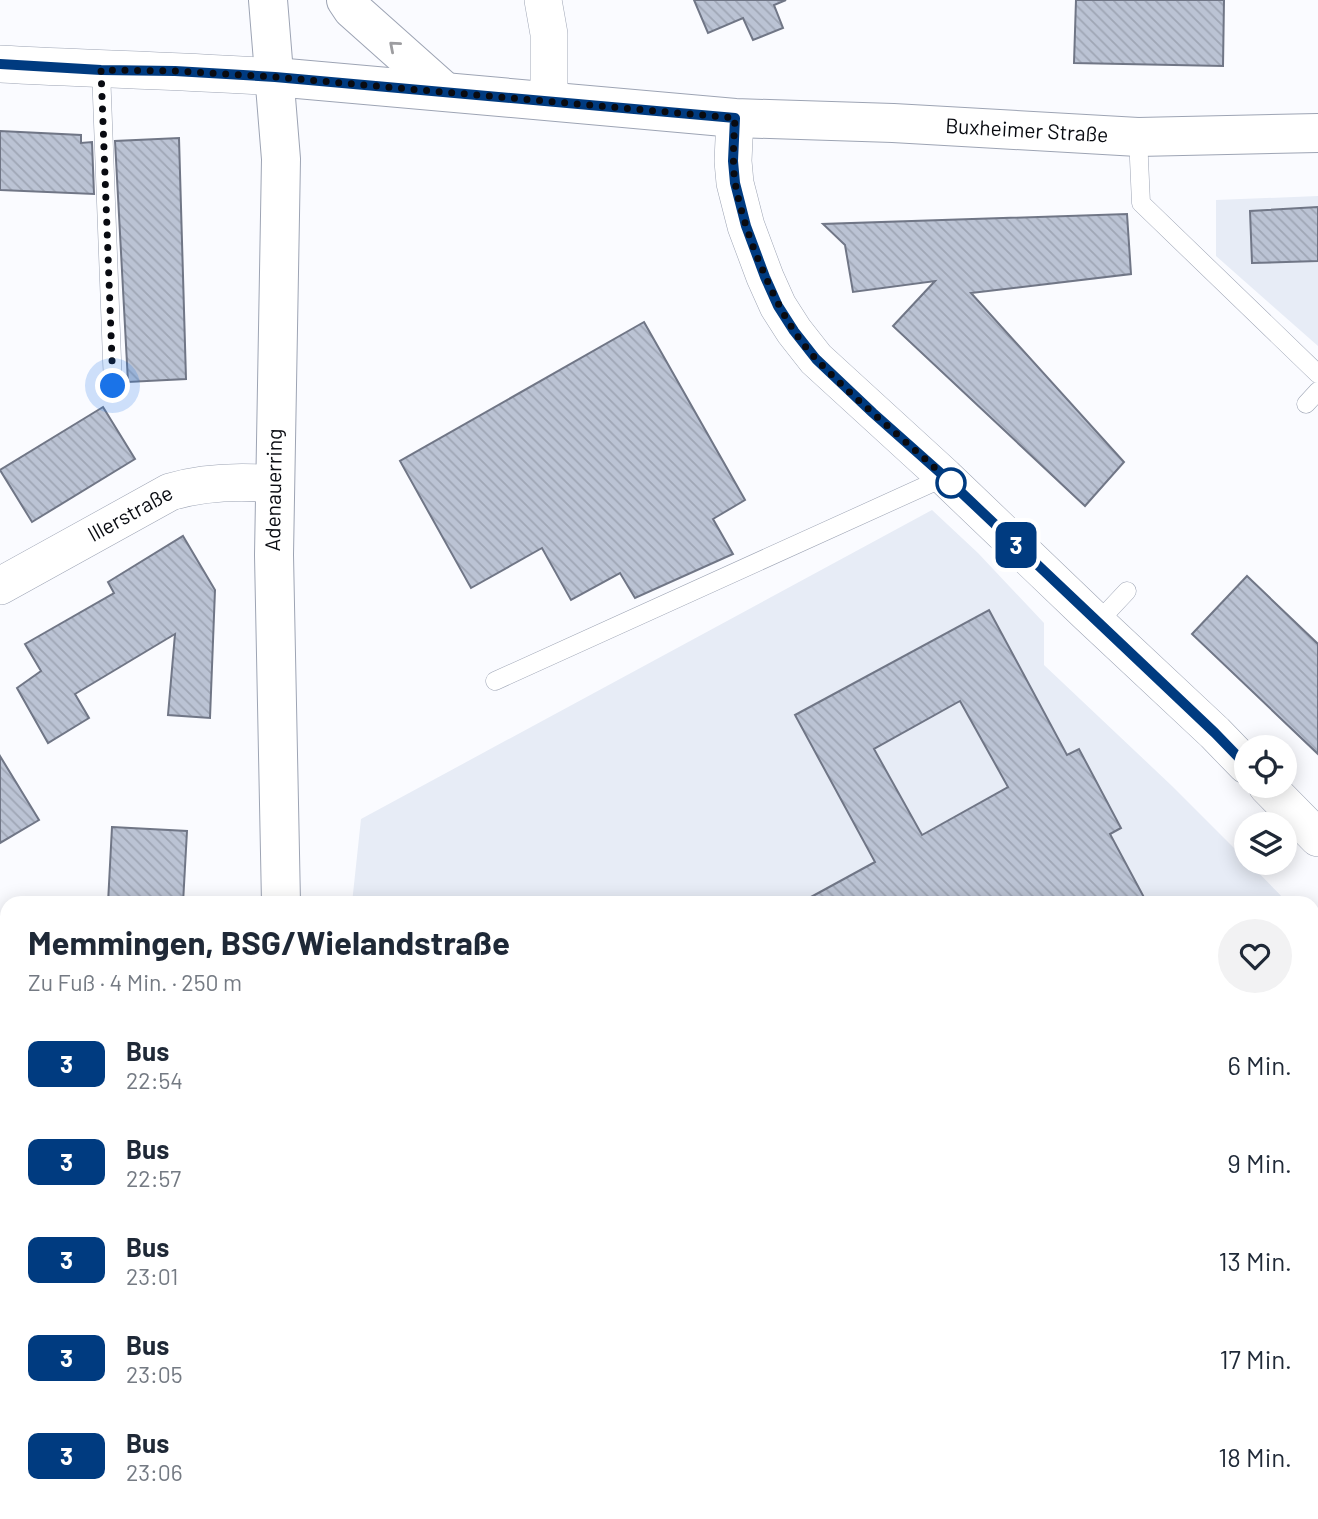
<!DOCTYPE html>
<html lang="de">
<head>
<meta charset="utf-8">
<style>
  body { margin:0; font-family:Barlow,sans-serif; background:#f2f2f3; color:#1f2937; height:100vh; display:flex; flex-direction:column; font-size:26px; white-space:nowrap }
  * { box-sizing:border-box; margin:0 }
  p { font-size:23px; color:#747a83 }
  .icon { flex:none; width:38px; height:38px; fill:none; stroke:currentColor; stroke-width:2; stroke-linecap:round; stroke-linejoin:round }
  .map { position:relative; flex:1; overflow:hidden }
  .side { position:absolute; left:0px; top:896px; width:1320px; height:623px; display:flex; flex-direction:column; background:#fff; border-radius:21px 21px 0 0; box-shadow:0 4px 18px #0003 }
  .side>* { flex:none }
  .badge { padding:0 14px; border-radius:10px; font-size:24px; line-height:46px }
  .controls { position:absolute; left:1234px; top:735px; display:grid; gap:14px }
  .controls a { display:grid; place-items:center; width:63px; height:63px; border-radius:50%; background:#fff; box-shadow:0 4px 18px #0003; font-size:35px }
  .you { position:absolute; width:35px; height:35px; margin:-18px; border:5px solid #fff; border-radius:50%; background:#1a73e8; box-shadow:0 0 0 10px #1a73e833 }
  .map>.badge { position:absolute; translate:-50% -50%; box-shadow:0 0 0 4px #fff }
  .round { display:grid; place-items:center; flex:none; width:74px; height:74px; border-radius:37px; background:#f2f2f3 }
  .overview { display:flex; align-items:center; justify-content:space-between; height:119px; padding:0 28px }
  h1 { font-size:33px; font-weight:700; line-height:52px }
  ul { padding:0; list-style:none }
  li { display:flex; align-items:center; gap:21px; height:98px; padding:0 28px }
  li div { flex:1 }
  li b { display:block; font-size:26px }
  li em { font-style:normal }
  li .badge { min-width:77px; font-weight:700; text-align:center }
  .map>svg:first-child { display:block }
  .built { fill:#e7ecf6 }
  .green { fill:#edeabc }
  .building { fill:url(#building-back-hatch); stroke:#707686; stroke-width:2; fill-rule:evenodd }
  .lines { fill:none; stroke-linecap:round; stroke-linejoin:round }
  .service-casing { stroke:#9da4b4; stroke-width:19 }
  .minor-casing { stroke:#9da4b4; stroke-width:38 }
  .secondary-casing { stroke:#9da4b4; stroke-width:40 }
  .service { stroke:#fff; stroke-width:18 }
  .minor { stroke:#fff; stroke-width:37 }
  .secondary { stroke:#fff; stroke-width:38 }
  .oneway { stroke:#9d9da0 }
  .line-casing { stroke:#fff; stroke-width:16 }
  .line { stroke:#003b80; stroke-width:10 }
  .walk { stroke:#090b11; stroke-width:7; stroke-dasharray:0 12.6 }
  .stop-dot { fill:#fff; stroke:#003b80; stroke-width:3.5 }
  .labels { text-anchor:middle; stroke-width:5; stroke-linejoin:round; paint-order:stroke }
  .street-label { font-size:21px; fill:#090b11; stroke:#fff }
</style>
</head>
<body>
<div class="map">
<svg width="1318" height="1519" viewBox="0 0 1318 1519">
  <defs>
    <pattern id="building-back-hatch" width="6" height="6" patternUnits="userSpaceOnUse" patternTransform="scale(1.75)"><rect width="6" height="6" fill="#bbc3d4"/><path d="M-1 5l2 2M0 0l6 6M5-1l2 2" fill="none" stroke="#9fa6b5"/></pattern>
  </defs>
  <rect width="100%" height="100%" fill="#fafbff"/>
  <!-- built -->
  <g class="built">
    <path d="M 1318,196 L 1318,346 L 1216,256 L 1216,200 Z"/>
    <path d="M 932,510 L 978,553 L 1044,623 L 1044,665 L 1172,786 L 1246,860 L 1246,863 L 1249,863 L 1288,903 L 352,903 L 361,819 Z"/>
    <path d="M 1312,931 L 1318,937 L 1318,1093 L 1313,1097 Z"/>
    <path d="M 298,1512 L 899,1512 L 886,1519 L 298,1519 Z"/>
  </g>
  <!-- green -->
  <g class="green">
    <path d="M 376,1512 L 439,1512 L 443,1519 L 380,1519 Z"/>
    <path d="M 456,1512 L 661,1512 L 648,1519 L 460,1519 Z"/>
    <path d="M 670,1512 L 747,1512 L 734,1519 L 657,1519 Z"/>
  </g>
  <!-- building -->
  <g class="building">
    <path d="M 694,0 L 786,0 L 774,5 L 783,28 L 753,40 L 743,18 L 708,33 Z"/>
    <path d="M 1076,0 L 1224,0 L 1223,66 L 1074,63 Z"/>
    <path d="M 0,131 L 81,135 L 81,143 L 92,142 L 94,194 L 0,190 Z"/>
    <path d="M 179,138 L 186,379 L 128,382 L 115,141 Z"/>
    <path d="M 1318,207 L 1318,261 L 1252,263 L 1250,211 Z"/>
    <path d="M 1127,214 L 1131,274 L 971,293 L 1124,462 L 1085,506 L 893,326 L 935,281 L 853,292 L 845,245 L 823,224 Z"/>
    <path d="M 644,322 L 745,500 L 713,519 L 733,554 L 635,598 L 620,573 L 571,600 L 542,548 L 471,588 L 400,461 Z"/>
    <path d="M 103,407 L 135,459 L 32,522 L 0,470 Z"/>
    <path d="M 183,536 L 215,590 L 210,718 L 168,715 L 175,634 L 75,694 L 89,718 L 48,743 L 17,688 L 41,671 L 25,644 L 114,593 L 108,582 Z"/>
    <path d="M 1247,576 L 1318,644 L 1318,754 L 1192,634 Z"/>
    <path d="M 989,610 L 1067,755 L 1079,749 L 1121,828 L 1110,834 L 1147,903 L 800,903 L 875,862 L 795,715 ZM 960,701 L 1008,787 L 922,835 L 874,749 Z"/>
    <path d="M 0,756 L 39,820 L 0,843 Z"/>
    <path d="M 112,827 L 187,831 L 183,903 L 108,903 Z"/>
  </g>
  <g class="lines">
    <!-- service casing -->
    <g class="service-casing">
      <g id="service">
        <path d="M 101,70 L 113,386"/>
        <path d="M 1138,137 L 1141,203 L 1318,374"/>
        <path d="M 1306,404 L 1318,391"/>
        <path d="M 1097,623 L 1127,591"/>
        <path d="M 495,681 L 945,477"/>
      </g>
    </g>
    <!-- minor casing -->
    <g class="minor-casing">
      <g id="minor">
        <path d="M 543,0 L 549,34 L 549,101"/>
        <path d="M 0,64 C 92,69 183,71 275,77"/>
        <path d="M 735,118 L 733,161 L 735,183 L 746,226 L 765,277 L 778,306 L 794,331 L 816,359 L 945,477 L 1089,615 L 1215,733 L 1246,765"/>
        <path id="s1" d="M 0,586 L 170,492 C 204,482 239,481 274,484"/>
        <path d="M 1267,786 L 1318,838"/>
        <path d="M 0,1083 L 7,1094"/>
        <path d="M 1312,1171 L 1318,1166"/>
        <path d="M 1104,1512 L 1108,1519"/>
      </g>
    </g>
    <!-- secondary casing -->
    <g class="secondary-casing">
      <g id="secondary">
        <path d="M 268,0 L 281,159 L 274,555 L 281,903"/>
        <path d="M 346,0 L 352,9 L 444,91"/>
        <path id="s2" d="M 275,77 L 735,118 L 893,123 L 1138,137 L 1318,133"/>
        <path d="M 240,1519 L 240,1512"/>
      </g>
    </g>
    <!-- service -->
    <use href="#service" class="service"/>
    <!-- minor -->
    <use href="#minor" class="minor"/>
    <!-- secondary -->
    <use href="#secondary" class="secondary"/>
  </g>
  <!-- one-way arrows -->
  <defs><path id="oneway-chevron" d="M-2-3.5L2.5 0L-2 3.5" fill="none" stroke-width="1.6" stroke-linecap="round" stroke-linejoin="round" transform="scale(1.75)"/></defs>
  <use class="oneway" href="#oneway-chevron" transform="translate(394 46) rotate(-139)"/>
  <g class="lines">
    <!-- line casing -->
    <g class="line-casing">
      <path id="line" d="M 0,64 L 101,70 L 175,71 L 275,77 L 735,118 L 733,161 L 735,183 L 746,226 L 765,277 L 778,306 L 794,331 L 816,359 L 873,413 L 945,477 L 1215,733 L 1246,765"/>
    </g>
    <!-- line -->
    <use href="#line" class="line"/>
    <!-- walk -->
    <path class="walk" d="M 113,386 L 101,70 L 175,71 L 275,77 L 735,118 C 734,139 732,161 735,182 C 739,205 746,227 754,249 C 770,289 787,328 817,360 C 859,404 907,441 951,483"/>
  </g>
  <!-- markers -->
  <circle class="stop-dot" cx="951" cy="483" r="14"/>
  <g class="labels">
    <!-- street labels -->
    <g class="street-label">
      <text dy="7" stroke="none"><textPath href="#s2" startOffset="754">Buxheimer Straße</textPath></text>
      <text transform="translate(274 490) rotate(-89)" y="7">Adenauerring</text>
      <text dy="7" stroke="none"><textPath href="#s1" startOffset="149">Illerstraße</textPath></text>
    </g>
  </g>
</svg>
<div class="controls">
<a><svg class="icon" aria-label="locate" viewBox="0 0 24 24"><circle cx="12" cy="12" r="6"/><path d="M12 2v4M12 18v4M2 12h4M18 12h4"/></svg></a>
<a><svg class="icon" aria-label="layers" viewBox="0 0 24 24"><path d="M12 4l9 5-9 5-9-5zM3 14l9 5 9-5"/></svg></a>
</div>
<div class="you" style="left:113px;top:386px"></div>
<b class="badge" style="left:1016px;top:545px;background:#003b80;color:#fff">3</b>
<section class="side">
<div class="overview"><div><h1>Memmingen, BSG/Wielandstraße</h1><p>Zu Fuß · 4 Min. · 250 m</p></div><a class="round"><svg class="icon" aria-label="heart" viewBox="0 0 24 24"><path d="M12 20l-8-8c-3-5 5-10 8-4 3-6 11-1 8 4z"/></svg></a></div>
<ul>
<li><span class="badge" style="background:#003b80;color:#fff">3</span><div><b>Bus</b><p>22:54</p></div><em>6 Min.</em></li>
<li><span class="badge" style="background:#003b80;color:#fff">3</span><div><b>Bus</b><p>22:57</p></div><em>9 Min.</em></li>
<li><span class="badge" style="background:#003b80;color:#fff">3</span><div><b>Bus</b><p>23:01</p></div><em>13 Min.</em></li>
<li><span class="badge" style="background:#003b80;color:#fff">3</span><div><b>Bus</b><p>23:05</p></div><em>17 Min.</em></li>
<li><span class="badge" style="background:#003b80;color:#fff">3</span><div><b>Bus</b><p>23:06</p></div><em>18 Min.</em></li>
</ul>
</section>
</div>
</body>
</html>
